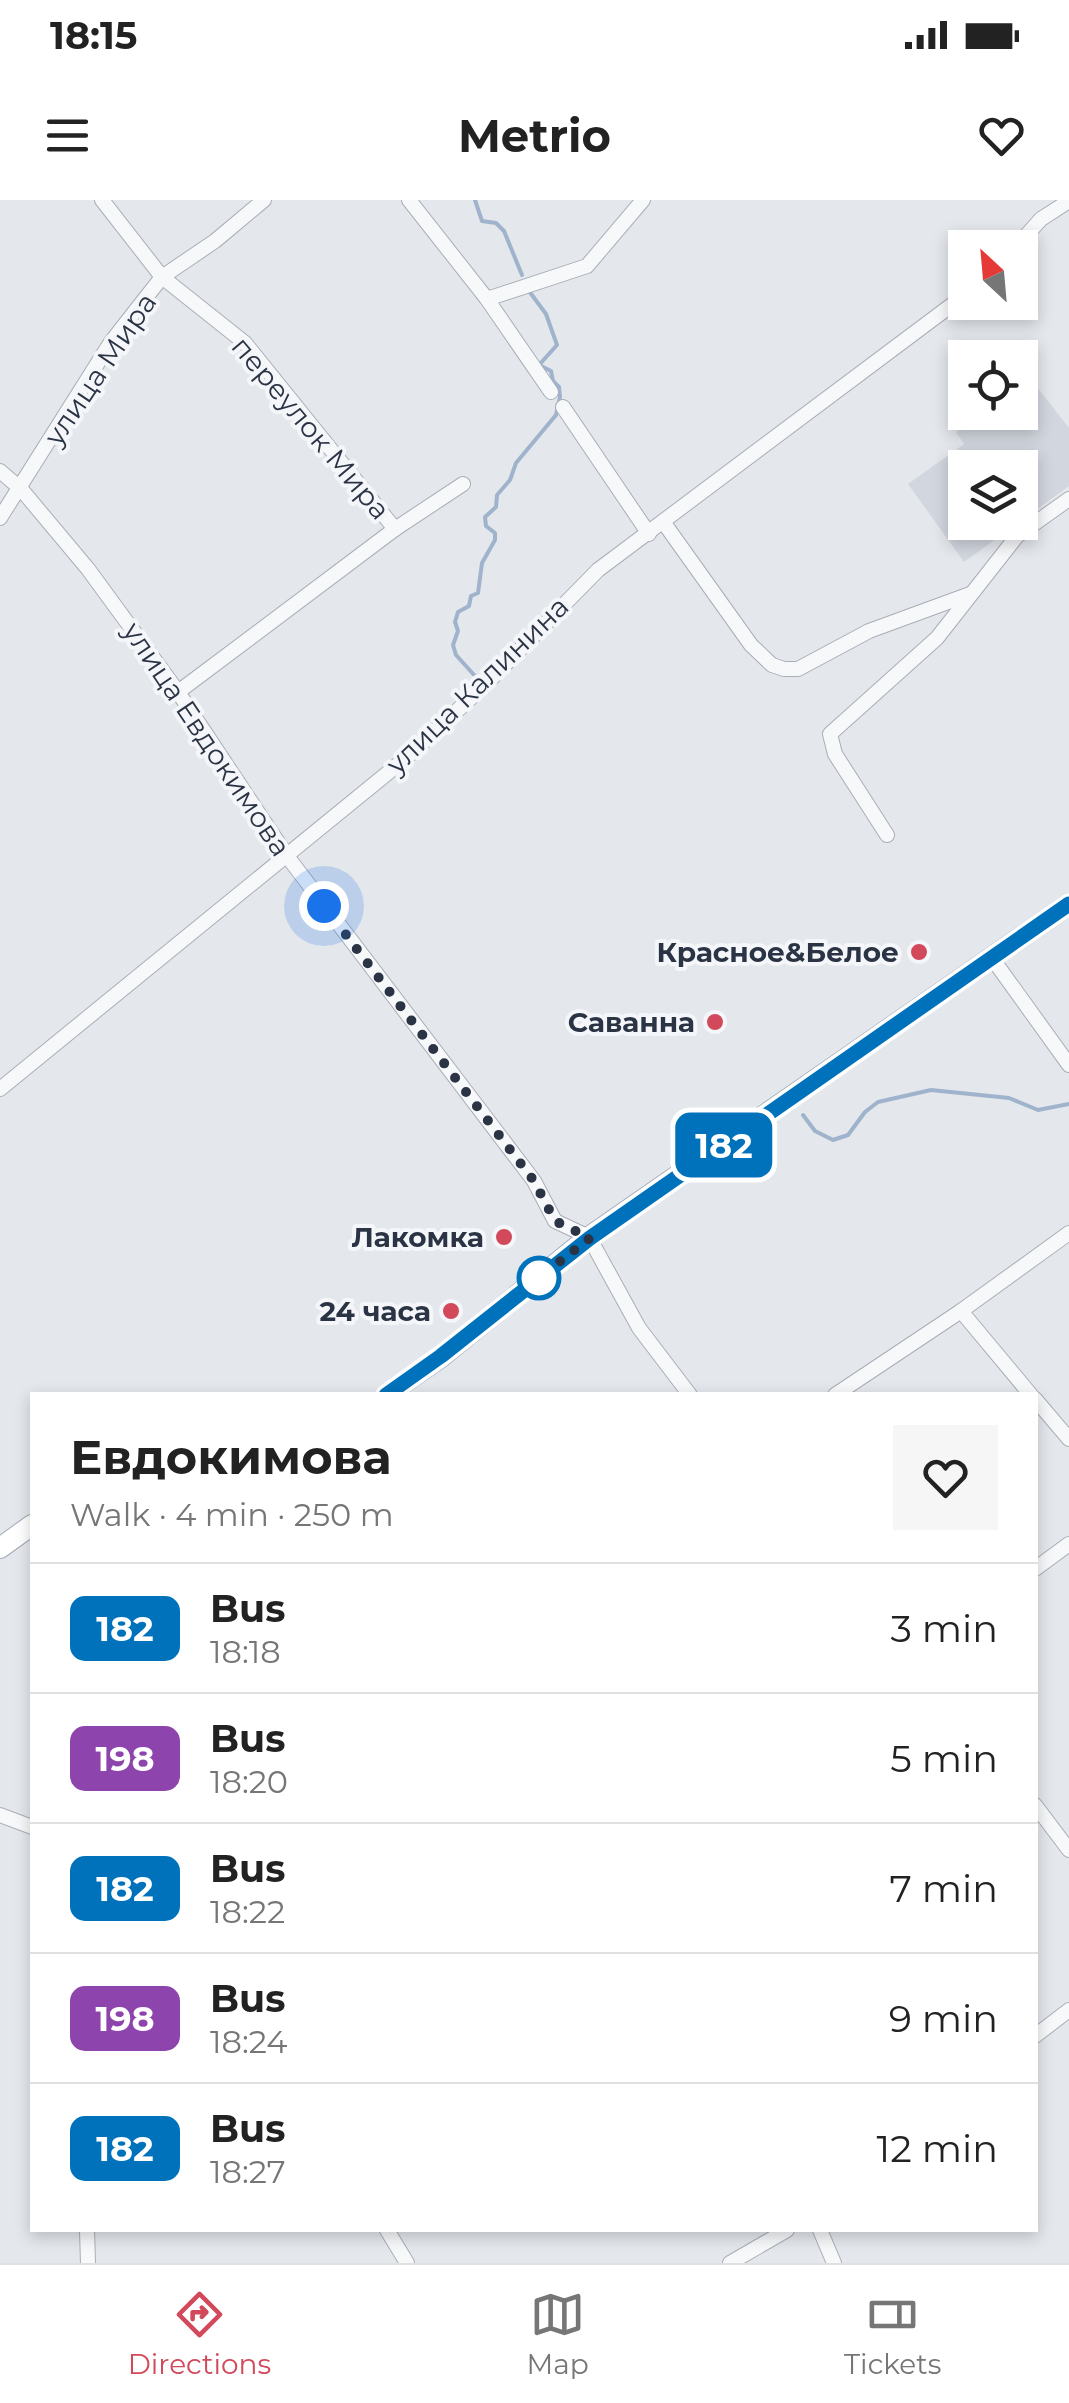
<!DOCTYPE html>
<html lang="en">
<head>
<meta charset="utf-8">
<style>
  body { margin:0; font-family:Montserrat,sans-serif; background:#f6f6f6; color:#222; height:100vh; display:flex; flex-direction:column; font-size:38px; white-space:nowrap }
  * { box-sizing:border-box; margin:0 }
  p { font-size:32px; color:#767676 }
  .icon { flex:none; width:55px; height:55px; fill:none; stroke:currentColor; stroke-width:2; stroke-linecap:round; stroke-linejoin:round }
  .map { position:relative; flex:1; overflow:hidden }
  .details { position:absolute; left:30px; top:1192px; width:1008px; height:840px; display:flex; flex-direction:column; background:#fff; border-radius:0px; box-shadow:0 5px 15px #0003 }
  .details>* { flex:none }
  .badge { padding:0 20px; border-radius:15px; font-size:35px; line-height:65px }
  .needle { width:65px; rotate:334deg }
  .fabs { position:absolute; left:948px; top:30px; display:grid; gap:20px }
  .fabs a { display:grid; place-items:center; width:90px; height:90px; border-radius:0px; background:#fff; box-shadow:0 5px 15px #0003; font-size:50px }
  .you { position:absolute; width:50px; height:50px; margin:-25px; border:8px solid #fff; border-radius:50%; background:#1a73e8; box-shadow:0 0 0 15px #1a73e833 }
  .map>.badge { position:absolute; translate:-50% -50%; box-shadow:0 0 0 5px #fff }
  .round { display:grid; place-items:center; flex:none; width:105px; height:105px; border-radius:0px; background:#f6f6f6 }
  .head { display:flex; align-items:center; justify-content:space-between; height:170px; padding:0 40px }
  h1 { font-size:48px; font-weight:700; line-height:75px }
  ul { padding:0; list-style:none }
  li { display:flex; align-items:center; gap:30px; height:130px; padding:0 40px; border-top:2px solid #e0e0e0 }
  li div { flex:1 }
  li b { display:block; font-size:38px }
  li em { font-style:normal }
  li .badge { min-width:110px; font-weight:700; text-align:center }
  .status { display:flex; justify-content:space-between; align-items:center; height:70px; padding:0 50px; background:#fff; direction:ltr }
  .status svg { height:28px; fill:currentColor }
  header { display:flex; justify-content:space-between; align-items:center; height:130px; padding:0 40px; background:#fff; font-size:45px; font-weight:700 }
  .tabs { display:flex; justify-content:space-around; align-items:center; height:140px; border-top:2px solid #e0e0e0; background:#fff; font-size:28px; color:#767676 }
  .tabs a { display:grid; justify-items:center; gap:5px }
  .tabs .active { color:#d1495b }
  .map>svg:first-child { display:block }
  .built { fill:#d2d6de; fill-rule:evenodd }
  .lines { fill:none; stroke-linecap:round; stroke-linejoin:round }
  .stream { stroke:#9fb4cc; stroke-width:4 }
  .minor-casing { stroke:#a9aeb7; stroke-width:16 }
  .primary-casing { stroke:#a3abb8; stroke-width:22 }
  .minor { stroke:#f7f8fa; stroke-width:14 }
  .primary { stroke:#fff; stroke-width:20 }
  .line-casing { stroke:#fff; stroke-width:22 }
  .line { stroke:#0072bc; stroke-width:15 }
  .walk { stroke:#2b3445; stroke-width:10; stroke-dasharray:0 18 }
  .poi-dot { fill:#d1495b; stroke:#f4f6f9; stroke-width:4 }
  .stop-dot { fill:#fff; stroke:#0072bc; stroke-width:5 }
  .labels { text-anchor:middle; stroke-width:8; stroke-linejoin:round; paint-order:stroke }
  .street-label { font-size:28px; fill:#2b3445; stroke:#f4f6f9 }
  .poi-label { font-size:28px; font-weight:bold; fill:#2b3445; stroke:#f4f6f9; text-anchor:end }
</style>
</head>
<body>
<div class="status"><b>18:15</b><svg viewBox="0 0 49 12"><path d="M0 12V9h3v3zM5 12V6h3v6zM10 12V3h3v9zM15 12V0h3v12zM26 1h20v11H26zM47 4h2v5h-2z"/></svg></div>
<header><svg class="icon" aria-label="menu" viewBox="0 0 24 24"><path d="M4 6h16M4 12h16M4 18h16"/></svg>Metrio<svg class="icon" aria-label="heart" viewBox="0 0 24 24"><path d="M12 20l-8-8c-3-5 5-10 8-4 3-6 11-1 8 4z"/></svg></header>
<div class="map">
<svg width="1069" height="2063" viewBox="0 0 1069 2063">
  <rect width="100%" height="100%" fill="#e4e7ec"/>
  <!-- built -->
  <path class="built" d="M 1034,183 L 1069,228 L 1069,286 L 964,362 L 908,284 L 964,244 L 956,232 L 982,213 L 987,219 L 996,213 L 1020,212 L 1020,194 ZM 965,268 L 1020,268 L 1020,322 L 965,322 Z"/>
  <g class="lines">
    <!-- stream -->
    <g class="stream">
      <path d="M 475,0 L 482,21 L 496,23 L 504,31 L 522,75"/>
      <path d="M 475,476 L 456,455 L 453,445 L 458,431 L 455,422 L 458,412 L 469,406 L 471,396 L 478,393 L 482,363 L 495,340 L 495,333 L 486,326 L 485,317 L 496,307 L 497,295 L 510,280 L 516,263 L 556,215 L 560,197 L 559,187 L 553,181 L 551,171 L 539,165 L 557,145 L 546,114 L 529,91"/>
      <path d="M 803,915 L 815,931 L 833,940 L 848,935 L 865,912 L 878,902 L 931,890 L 1009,898 L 1038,910 L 1069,904"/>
    </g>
    <!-- minor casing -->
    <g class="minor-casing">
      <g id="minor">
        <path d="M 102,0 L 162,77 L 245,143 L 395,329"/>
        <path d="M 409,0 L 487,99 L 551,192"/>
        <path d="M 1015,48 L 1041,19 L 1069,1"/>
        <path d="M 487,99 L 587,66 L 643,0"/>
        <path d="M 563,207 L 649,334"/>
        <path d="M 0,271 L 21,289 L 88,369 L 178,492 L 287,656 L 534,981 L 555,1021 L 589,1037 L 639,1128 L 690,1195"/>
        <path d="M 0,318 L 111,142 L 162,77 L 215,41 L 264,0"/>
        <path d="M 664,323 L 751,445 L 772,465 L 784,469 L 798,469 L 869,431 L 970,394"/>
        <path d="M 178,492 L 395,329 L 463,284"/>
        <path d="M 887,635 L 835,554 L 830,534 L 937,438 L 1017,336 L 1069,299"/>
        <path d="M 992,758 L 1069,865"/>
        <path d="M 0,889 L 406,558 L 487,483 L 598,370 L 965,95"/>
        <path d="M 961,1111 L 1031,1195"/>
        <path d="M 835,1195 L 961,1111 L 1069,1033"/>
        <path d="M 1035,1199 L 1069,1239"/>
        <path d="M 1035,1369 L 1069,1344"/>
        <path d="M 1035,1605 L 1069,1650"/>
        <path d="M 0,1615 L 32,1627"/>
        <path d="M 1035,1836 L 1069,1810"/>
        <path d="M 87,2030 L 88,2063"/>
        <path d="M 387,2030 L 407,2063"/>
        <path d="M 820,2030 L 834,2063"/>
        <path d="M 730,2063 L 787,2030"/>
      </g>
    </g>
    <!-- primary casing -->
    <g class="primary-casing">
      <g id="primary">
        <path d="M 386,1195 L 441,1157 L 589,1037 L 1069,704"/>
        <path d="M 0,1348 L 32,1325"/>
      </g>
    </g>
    <!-- minor -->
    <use href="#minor" class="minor"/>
    <!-- primary -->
    <use href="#primary" class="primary"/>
  </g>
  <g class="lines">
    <!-- line casing -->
    <g class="line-casing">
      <path id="line" d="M 386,1195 L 441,1156 L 590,1038 L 1069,704"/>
    </g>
    <!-- line -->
    <use href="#line" class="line"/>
    <!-- walk -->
    <path class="walk" d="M 324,706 L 534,981 L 555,1021 L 590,1038 L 536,1080 L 539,1078"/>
  </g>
  <!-- markers -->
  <g class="poi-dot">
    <circle cx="919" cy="752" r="10"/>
    <circle cx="715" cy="822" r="10"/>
    <circle cx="504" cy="1037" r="10"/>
    <circle cx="451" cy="1111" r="10"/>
  </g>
  <circle class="stop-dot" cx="539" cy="1078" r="20"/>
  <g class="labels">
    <!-- street labels -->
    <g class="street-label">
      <text transform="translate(100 169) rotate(-56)" y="10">улица Мира</text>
      <text transform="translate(311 228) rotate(50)" y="10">переулок Мира</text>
      <text transform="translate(477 485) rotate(-44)" y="10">улица Калинина</text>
      <text transform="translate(207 539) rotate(56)" y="10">улица Евдокимова</text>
    </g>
    <!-- poi labels -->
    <g class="poi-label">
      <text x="899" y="762">Красное&amp;Белое</text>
      <text x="695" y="832">Саванна</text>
      <text x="484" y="1047">Лакомка</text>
      <text x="431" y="1121">24 часа</text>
    </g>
  </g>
</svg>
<div class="fabs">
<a><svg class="needle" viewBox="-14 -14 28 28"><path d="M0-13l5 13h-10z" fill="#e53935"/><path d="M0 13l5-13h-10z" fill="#767676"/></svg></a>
<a><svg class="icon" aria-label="locate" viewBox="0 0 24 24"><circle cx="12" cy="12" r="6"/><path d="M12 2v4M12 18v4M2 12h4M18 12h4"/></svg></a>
<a><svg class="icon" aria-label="layers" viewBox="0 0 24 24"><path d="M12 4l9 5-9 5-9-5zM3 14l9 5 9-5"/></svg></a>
</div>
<div class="you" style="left:324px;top:706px"></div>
<b class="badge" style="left:724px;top:945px;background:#0072bc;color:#fff">182</b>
<section class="details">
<div class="head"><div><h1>Евдокимова</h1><p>Walk · 4 min · 250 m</p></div><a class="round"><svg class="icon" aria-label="heart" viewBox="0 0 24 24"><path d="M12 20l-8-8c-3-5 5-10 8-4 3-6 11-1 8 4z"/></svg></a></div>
<ul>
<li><span class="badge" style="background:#0072bc;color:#fff">182</span><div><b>Bus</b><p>18:18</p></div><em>3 min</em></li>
<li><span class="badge" style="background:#8e44ad;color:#fff">198</span><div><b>Bus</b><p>18:20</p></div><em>5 min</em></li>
<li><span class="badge" style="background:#0072bc;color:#fff">182</span><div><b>Bus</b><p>18:22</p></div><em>7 min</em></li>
<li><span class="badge" style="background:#8e44ad;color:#fff">198</span><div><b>Bus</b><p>18:24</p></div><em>9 min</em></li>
<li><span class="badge" style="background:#0072bc;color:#fff">182</span><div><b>Bus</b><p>18:27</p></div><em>12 min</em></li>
</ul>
</section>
</div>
<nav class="tabs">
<a class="active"><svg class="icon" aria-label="directions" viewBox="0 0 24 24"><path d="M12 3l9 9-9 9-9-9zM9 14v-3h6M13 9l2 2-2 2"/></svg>Directions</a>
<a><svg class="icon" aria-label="map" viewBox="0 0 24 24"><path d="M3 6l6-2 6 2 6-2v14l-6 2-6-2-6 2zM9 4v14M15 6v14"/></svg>Map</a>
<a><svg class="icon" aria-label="tickets" viewBox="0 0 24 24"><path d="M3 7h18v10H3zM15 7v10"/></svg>Tickets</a>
</nav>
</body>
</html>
